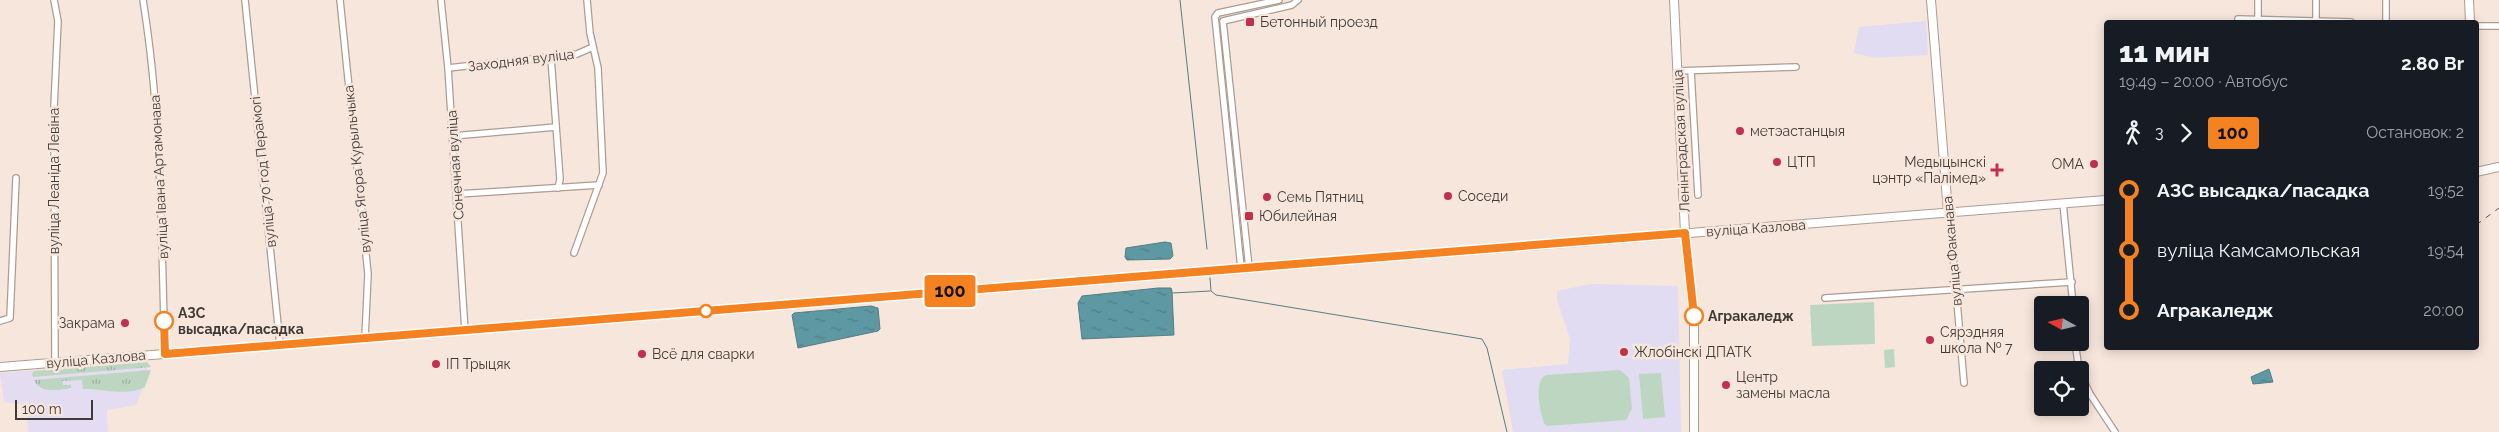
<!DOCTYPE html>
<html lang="ru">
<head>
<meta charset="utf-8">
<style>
  body { margin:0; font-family:Raleway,sans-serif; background:#242831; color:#f1f3f6; height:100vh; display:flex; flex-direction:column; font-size:19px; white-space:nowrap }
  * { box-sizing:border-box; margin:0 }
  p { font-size:16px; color:#9ea1a6 }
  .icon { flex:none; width:28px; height:28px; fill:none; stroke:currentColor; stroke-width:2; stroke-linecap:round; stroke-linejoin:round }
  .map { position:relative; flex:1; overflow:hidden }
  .details { position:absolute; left:2104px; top:20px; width:375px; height:330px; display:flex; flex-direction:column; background:#171b24; border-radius:5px; box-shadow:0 2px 12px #0003 }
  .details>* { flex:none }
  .badge { padding:0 10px; border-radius:4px; font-size:18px; line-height:32px }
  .needle { width:32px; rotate:278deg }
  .controls { position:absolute; left:2034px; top:296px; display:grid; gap:10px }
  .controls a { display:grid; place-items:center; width:55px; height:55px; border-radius:5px; background:#171b24; box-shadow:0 2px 12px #0003; font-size:25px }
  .scale { position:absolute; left:15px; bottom:12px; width:78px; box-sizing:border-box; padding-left:5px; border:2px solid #413b37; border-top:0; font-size:14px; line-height:18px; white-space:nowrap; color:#413b37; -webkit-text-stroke:4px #f7e6dc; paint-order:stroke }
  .map>.badge { position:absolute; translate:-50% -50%; box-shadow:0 0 0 2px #fff }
  .legs { display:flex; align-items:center; gap:8px; height:55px; padding:0 15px; font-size:16px }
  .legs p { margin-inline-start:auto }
  .overview { display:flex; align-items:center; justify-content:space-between; height:85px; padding:0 15px }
  h1 { font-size:28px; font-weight:800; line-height:38px }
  ul { padding:0 15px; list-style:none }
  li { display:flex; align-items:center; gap:18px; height:60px; font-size:19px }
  li i { display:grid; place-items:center; width:8px; height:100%; margin:0 6px; background:currentColor }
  li i::after { content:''; width:12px; height:12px; margin:-6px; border:4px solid; border-radius:50%; background:#171b24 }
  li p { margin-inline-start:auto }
  li:first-child i { background:linear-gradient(#0000 50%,currentColor 0) }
  li:last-child i { background:linear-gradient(currentColor 50%,#0000 0) }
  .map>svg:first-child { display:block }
  .commercial { fill:#e4dcf1 }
  .education { fill:#e2dcf2 }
  .grass { fill:url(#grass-tufts) }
  .park { fill:#bdd6c2 }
  .water { fill:url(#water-ripples); stroke:#557d83 }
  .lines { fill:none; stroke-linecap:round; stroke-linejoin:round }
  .stream { stroke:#557d83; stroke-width:1 }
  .street-casing { stroke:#ac9d93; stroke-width:8 }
  .secondary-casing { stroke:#ac9d93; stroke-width:10 }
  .street { stroke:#fff; stroke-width:5.5 }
  .secondary { stroke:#fff; stroke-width:8 }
  .rail { stroke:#5c544f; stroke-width:1; stroke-dasharray:6 6; stroke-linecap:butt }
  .line-1-casing { stroke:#fff; stroke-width:11 }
  .line-1 { stroke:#f58220; stroke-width:8 }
  .poi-dot { fill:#c1304c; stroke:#f7e6dc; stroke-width:2 }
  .stop-1-dot { fill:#fff; stroke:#f58220; stroke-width:2.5 }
  .labels { text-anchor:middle; stroke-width:5; stroke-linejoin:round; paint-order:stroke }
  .poi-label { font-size:14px; fill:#413b37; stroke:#f7e6dc; text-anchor:start }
  .street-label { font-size:14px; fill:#413b37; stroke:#f7e6dc }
  .stop-label { font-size:14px; font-weight:bold; fill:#413b37; stroke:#f7e6dc; text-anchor:start }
</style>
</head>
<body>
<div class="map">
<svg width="2499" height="432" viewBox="0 0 2499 432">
  <defs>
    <pattern id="grass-tufts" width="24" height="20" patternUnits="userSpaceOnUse" patternTransform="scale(1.25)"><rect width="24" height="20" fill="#bdd6c2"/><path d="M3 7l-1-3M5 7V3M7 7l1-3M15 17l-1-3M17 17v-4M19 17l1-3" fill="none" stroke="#9baf9e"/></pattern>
    <pattern id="water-ripples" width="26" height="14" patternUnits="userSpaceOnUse" patternTransform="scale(1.25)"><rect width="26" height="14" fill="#5e99a3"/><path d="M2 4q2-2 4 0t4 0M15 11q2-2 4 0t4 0" fill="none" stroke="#4f7e86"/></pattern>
  </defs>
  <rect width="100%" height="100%" fill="#f7e6dc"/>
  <!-- commercial -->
  <path class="commercial" d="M 146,362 L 149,373 L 136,405 L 107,410 L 108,432 L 28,432 L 27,405 L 4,402 L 0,373 Z"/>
  <!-- education -->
  <g class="education">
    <path d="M 1926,21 L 1928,55 L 1876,58 L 1854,53 L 1859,27 Z"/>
    <path d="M 1591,284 L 1678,286 L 1681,432 L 1513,432 L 1502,370 L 1568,364 L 1570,339 L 1557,300 L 1557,291 Z"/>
  </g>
  <!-- grass -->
  <g class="grass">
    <path d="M 147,362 L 151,367 L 33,377 L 32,374 L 34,371 Z"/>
    <path d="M 151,370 L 145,387 C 127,397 102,388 83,389 L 82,380 L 62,381 L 63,385 L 71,385 L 71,388 C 59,390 40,394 34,380 Z"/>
  </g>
  <!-- park -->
  <g class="park">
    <path d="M 1874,302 L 1875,344 L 1812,346 L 1810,305 Z"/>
    <path d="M 1894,349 L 1895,367 L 1885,368 L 1884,350 Z"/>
    <path d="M 1620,370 L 1629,378 L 1632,409 L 1626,420 L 1547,426 L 1544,423 C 1540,411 1533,382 1546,375 Z"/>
    <path d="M 1661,373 L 1665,417 L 1643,419 L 1639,374 Z"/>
  </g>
  <!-- water -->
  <g class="water">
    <path d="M 1165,242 L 1171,243 L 1173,256 L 1170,259 L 1127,260 L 1125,257 L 1126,248 Z"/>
    <path d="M 1158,288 L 1171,288 L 1172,291 L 1174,335 L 1082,339 L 1078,303 L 1082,296 Z"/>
    <path d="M 871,306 L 878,308 L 880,329 L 878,331 L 798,348 L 792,315 L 794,313 Z"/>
    <path d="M 2269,369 L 2273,382 L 2253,384 L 2251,377 Z"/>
  </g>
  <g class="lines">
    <!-- stream -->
    <g class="stream">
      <path d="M 1180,0 L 1207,249"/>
      <path d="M 1210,278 L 1211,291 L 1216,295 L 1482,339 L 1487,348 L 1507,432"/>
      <path d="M 1173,293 L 1210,291"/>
    </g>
    <!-- street casing -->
    <g class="street-casing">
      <g id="street">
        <path d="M 54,0 L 58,21 L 54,107 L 55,363"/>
        <path d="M 143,0 C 162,117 161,236 165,354"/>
        <path d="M 245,0 L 280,345"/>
        <path d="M 340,0 L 368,274 L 365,338"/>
        <path d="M 441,0 L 448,68 L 465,331"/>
        <path d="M 2258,0 L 2258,19"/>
        <path d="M 2316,0 L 2316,22"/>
        <path d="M 2238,19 L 2351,22"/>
        <path d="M 2386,22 L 2386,0"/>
        <path d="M 2476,26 L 2499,26"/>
        <path d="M 551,58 L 560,179 L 558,188"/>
        <path d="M 448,68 L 577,54 L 593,47"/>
        <path d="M 1677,71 L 1796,67"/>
        <path d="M 1691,71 L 1698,195"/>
        <path d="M 453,136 L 556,127"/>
        <path d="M 457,194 L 599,185"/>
        <path d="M 2063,203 L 2073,305"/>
        <path d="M 1948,212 L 1950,220 L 1964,383"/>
        <path d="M 574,253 L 603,173 L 598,68 L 590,33 L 587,0"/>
        <path d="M 1241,268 L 1215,17 L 1218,13 L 1279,0"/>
        <path d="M 1249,268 L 1223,21 L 1292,5 L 1298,0"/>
        <path d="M 1825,298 L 2072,282"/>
        <path d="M 0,321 L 10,318 L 16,178"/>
        <path d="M 2075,342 L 2079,370"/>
        <path d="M 2080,373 L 2090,394 L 2115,432"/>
      </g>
    </g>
    <!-- secondary casing -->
    <g class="secondary-casing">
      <g id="secondary">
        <path d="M 1674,0 L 1685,233 L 1694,320 L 1694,432"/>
        <path d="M 1931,0 L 1948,212"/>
        <path d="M 2469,0 L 2470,22"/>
        <path d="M 2476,172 L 2499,167"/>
        <path d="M 0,367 L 2106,200"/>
      </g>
    </g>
    <!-- street -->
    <use href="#street" class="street"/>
    <!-- secondary -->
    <use href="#secondary" class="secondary"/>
    <!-- rail -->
    <path class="rail" d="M 2476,225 L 2499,208"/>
  </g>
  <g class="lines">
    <!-- line-1 casing -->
    <g class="line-1-casing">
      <path id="line-1" d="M 164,321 L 165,354 L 1685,233 L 1694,316"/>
    </g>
    <!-- line-1 -->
    <use href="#line-1" class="line-1"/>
  </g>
  <!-- markers -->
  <g class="poi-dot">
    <rect x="1245" y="17" width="10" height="10" rx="2.5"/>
    <circle cx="1740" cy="131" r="5"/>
    <circle cx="1777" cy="162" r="5"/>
    <circle cx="2094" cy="164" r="5"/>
    <path d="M1994.5 162.5h5v5h5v5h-5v5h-5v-5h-5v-5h5z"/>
    <circle cx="1448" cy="196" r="5"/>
    <circle cx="1267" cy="197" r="5"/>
    <rect x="1244" y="211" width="10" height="10" rx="2.5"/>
    <circle cx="125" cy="323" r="5"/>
    <circle cx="1930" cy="340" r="5"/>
    <circle cx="1624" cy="352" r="5"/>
    <circle cx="642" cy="354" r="5"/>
    <circle cx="436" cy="364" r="5"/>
    <circle cx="1726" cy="385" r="5"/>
  </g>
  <g class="stop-1-dot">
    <circle cx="706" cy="311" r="6"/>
    <circle cx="1694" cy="316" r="9"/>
    <circle cx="164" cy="321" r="9"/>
  </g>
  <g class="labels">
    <!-- poi labels -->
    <g class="poi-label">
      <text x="1260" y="27">Бетонный проезд</text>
      <text x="1750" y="136">метэастанцыя</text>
      <text x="1787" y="167">ЦТП</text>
      <text x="1986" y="167" text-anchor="end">Медыцынскі<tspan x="1986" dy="16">цэнтр «Палімед»</tspan></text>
      <text x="2084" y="169" text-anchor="end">ОМА</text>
      <text x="1458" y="201">Соседи</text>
      <text x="1277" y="202">Семь Пятниц</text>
      <text x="1259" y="221">Юбилейная</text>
      <text x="115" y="328" text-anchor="end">Закрама</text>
      <text x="1940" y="337">Сярэдняя<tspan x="1940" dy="16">школа № 7</tspan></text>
      <text x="1634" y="357">Жлобінскі ДПАТК</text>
      <text x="652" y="359">Всё для сварки</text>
      <text x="446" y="369">ІП Трыцяк</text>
      <text x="1736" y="382">Центр<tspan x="1736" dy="16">замены масла</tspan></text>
    </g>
    <!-- street labels -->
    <g class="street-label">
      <text transform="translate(521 60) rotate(-7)" y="5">Заходняя вуліца</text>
      <text transform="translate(1681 141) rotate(-93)" y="5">Ленінградская вуліца</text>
      <text transform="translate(455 165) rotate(-94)" y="5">Сонечная вуліца</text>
      <text transform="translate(357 169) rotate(-96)" y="5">вуліца Ягора Курыльчыка</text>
      <text transform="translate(263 172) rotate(-96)" y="5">вуліца 70 год Перамогі</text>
      <text transform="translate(159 177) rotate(-93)" y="5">вуліца Івана Артамонава</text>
      <text transform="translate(54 181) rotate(-90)" y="5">вуліца Леаніда Левіна</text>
      <text transform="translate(1756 228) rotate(-4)" y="5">вуліца Казлова</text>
      <text transform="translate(1952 251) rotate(-95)" y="5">вуліца Факанава</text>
      <text transform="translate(96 359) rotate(-5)" y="5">вуліца Казлова</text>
    </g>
    <!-- stop labels -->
    <g class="stop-label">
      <text x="178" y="318">АЗС<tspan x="178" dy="16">высадка/пасадка</tspan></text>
      <text x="1708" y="321">Агракаледж</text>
    </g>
  </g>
</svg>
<div class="controls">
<a><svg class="needle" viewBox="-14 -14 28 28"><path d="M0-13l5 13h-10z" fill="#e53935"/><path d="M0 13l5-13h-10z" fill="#9ea1a6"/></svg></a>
<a><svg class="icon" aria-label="locate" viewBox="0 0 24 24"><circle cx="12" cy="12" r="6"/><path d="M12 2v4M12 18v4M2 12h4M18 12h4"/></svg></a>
</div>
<div class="scale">100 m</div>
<b class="badge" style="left:950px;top:291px;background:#f58220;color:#111">100</b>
<section class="details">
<div class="overview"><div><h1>11 мин</h1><p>19:49 – 20:00 · Автобус</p></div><b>2.80 Br</b></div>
<div class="legs"><svg class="icon" aria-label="walk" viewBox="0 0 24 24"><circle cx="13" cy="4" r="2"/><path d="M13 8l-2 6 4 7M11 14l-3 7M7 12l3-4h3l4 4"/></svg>3<svg class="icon" aria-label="forward" viewBox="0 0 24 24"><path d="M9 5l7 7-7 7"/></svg><b class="badge" style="background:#f58220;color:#111">100</b><p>Остановок: 2</p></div>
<ul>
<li><i style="color:#f58220"></i><b>АЗС высадка/пасадка</b><p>19:52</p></li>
<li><i style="color:#f58220"></i><span>вуліца Камсамольская</span><p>19:54</p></li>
<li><i style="color:#f58220"></i><b>Агракаледж</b><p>20:00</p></li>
</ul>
</section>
</div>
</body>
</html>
